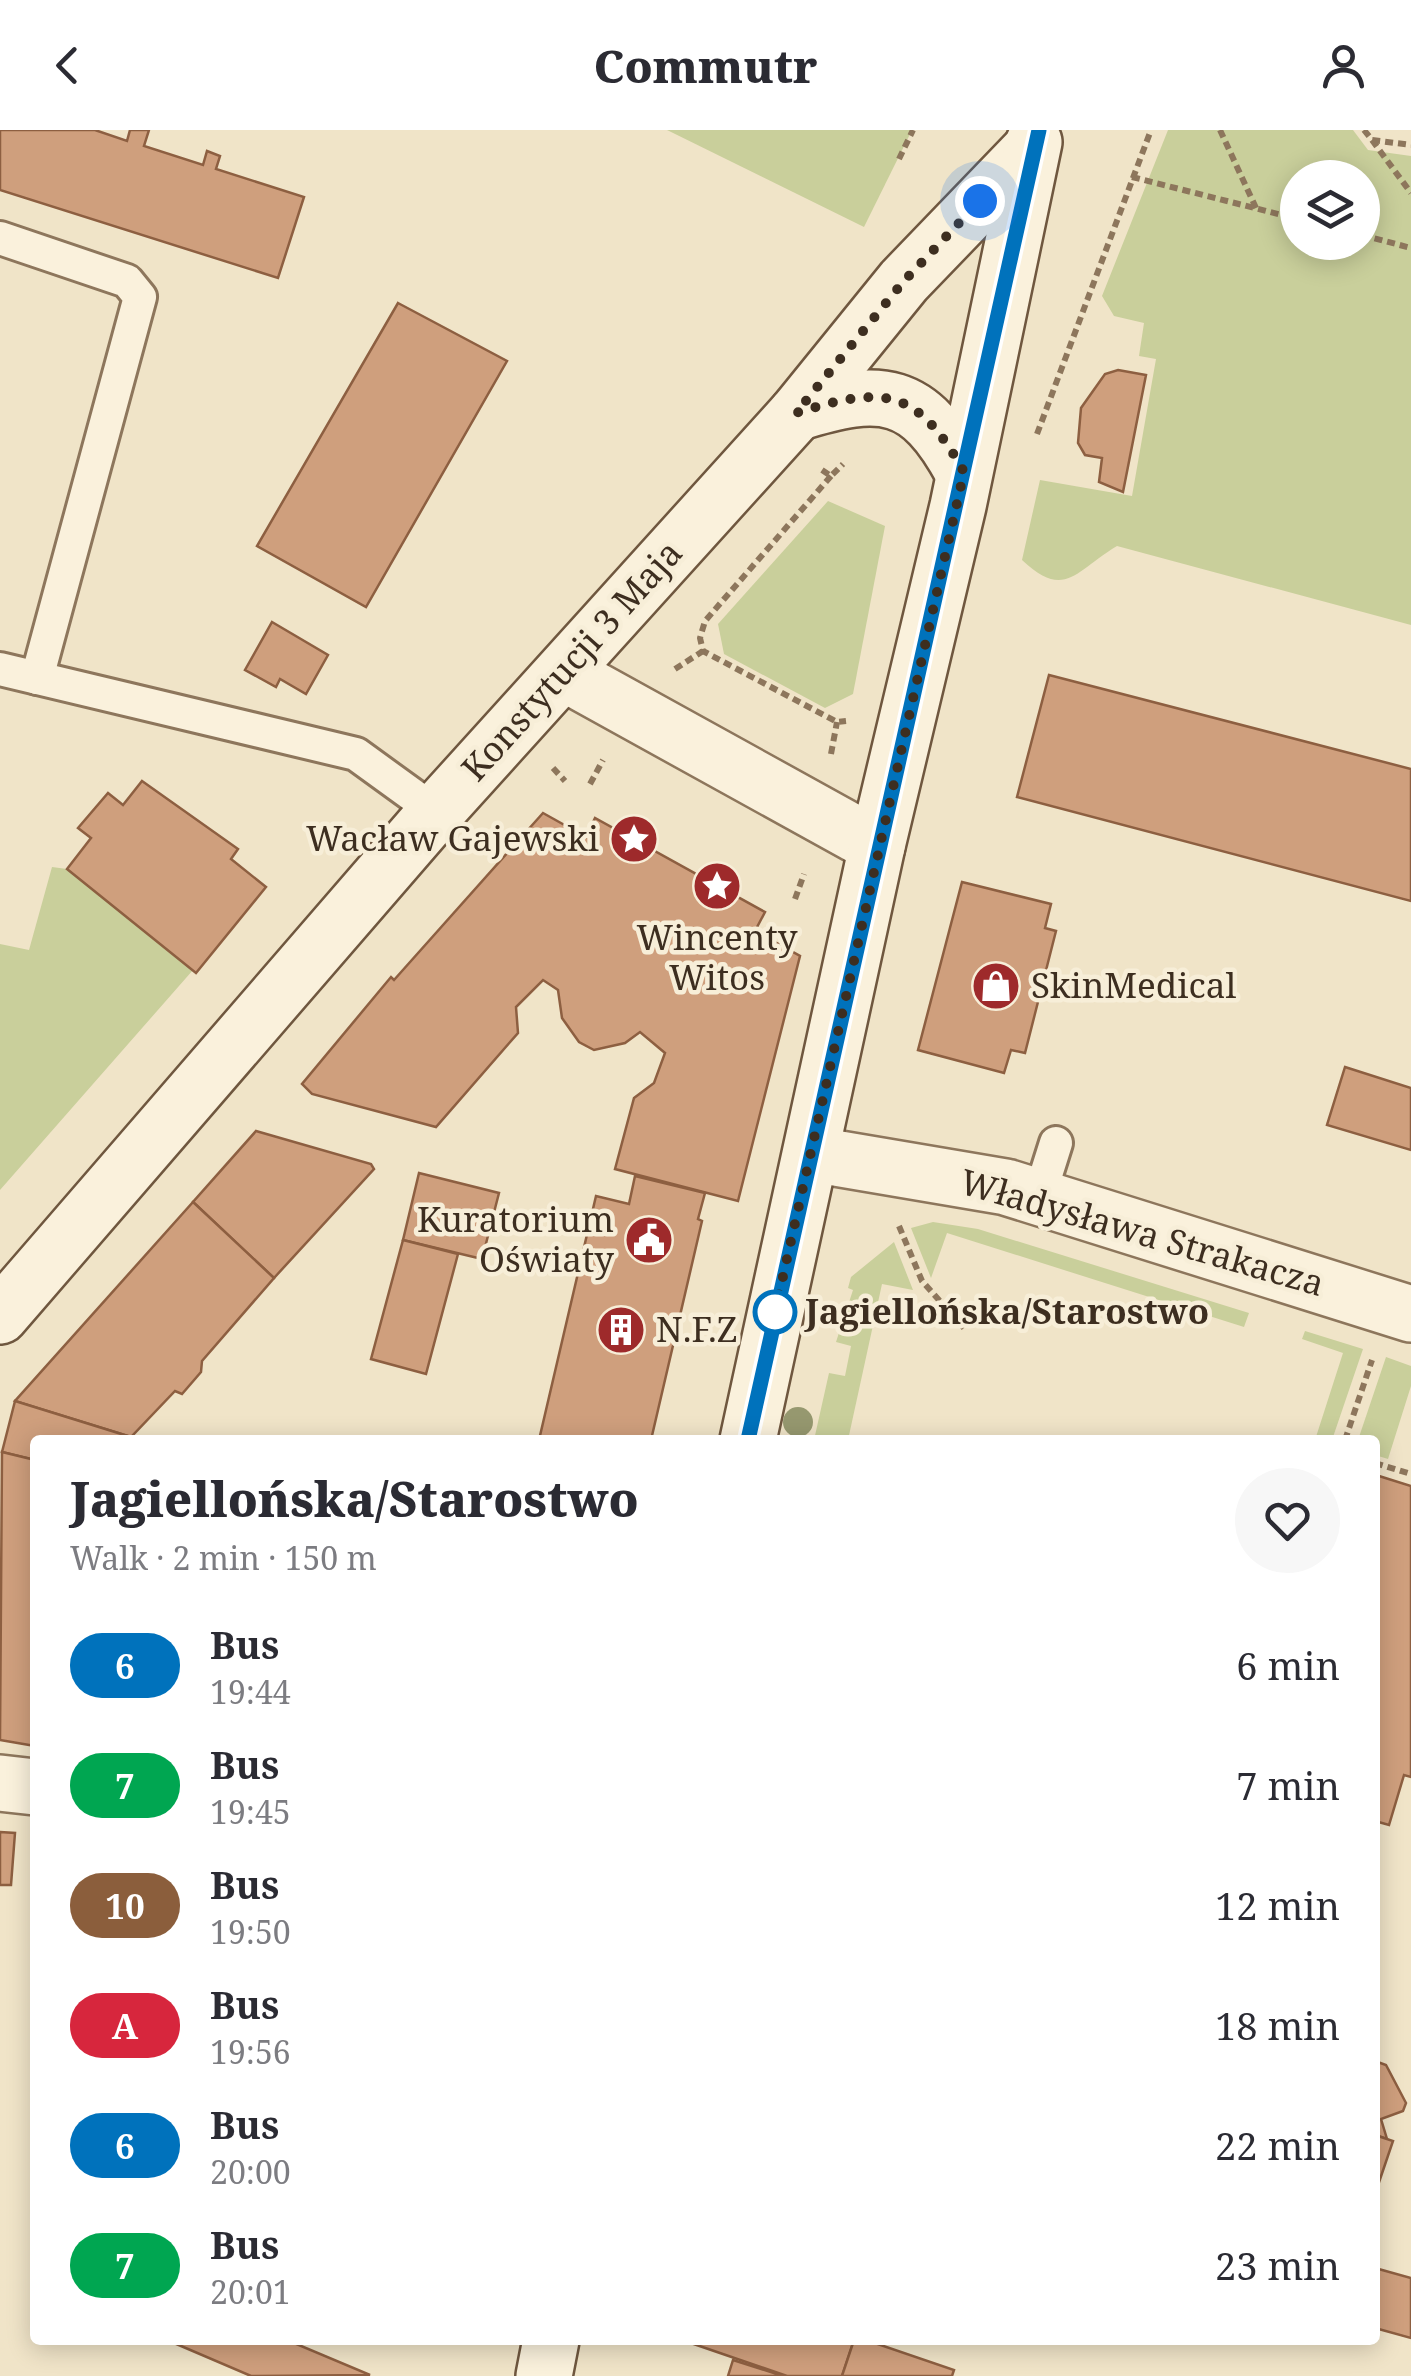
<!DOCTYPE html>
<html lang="en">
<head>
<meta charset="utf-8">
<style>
  body { margin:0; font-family:"Noto Serif",serif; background:#f7f7f7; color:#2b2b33; height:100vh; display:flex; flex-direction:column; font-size:38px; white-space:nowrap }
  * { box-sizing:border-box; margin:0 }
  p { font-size:32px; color:#7c7c81 }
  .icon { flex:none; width:55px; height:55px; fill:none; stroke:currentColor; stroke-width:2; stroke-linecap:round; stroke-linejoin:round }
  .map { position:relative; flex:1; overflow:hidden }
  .sheet { position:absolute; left:30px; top:1305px; width:1350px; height:910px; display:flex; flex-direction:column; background:#fff; border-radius:10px; box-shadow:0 5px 25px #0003 }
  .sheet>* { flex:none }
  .badge { padding:0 20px; border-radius:32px; font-size:35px; line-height:65px }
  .buttons { position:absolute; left:1280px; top:30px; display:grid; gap:20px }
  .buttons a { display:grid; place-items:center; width:100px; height:100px; border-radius:50%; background:#fff; box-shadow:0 5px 25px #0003; font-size:50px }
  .you { position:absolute; width:50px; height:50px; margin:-25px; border:8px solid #fff; border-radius:50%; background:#1a73e8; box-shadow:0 0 0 15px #1a73e833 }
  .map>.badge { position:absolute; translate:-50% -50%; box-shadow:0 0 0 5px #fff }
  .round { display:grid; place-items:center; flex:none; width:105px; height:105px; border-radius:52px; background:#f7f7f7 }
  .head { display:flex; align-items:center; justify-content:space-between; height:170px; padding:0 40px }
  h1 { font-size:48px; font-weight:800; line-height:75px }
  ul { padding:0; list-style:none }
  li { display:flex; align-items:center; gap:30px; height:120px; padding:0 40px }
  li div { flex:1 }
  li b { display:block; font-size:38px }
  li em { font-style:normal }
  li .badge { min-width:110px; font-weight:700; text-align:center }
  header { display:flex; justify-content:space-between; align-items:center; height:130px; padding:0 40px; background:#fff; font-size:45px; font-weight:800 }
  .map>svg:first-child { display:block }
  .green { fill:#c9cf9b; fill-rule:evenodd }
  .building { fill:#cf9f7d; stroke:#8d5f41; stroke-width:2.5 }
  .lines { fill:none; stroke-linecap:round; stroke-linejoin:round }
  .lane-casing { stroke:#8d765c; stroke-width:38 }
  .street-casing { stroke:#8d765c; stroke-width:60 }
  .secondary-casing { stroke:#6f573f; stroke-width:60 }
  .path { stroke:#8d765c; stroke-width:6; stroke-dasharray:8 5; stroke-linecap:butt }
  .lane { stroke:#faf1dc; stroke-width:32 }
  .street { stroke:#faf1dc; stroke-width:55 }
  .secondary { stroke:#faf1dc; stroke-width:55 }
  .tree { fill:#96986f }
  .line-casing { stroke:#fff; stroke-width:22 }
  .line { stroke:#0072bc; stroke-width:15 }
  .walk { stroke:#3d2e20; stroke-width:10; stroke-dasharray:0 18 }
  .stop-dot { fill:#fff; stroke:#0072bc; stroke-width:5 }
  .labels { text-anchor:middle; stroke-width:9; stroke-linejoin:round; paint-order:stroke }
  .street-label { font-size:35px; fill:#3d2e20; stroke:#f7eed8 }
  .poi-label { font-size:35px; fill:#3d2e20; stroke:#f7eed8; text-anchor:end }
  .stop-label { font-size:35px; font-weight:bold; fill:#3d2e20; stroke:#f7eed8; text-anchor:start }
</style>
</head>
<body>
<header><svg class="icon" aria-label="back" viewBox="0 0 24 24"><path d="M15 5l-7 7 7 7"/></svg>Commutr<svg class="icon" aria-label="person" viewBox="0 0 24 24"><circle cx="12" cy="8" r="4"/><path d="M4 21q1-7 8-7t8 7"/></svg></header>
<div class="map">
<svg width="1411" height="2246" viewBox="0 0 1411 2246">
  <rect width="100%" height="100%" fill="#f0e4c8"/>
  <!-- green -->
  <g class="green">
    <path d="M 667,0 L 912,0 L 864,97 Z"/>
    <path d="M 1168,0 L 1353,0 L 1368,20 L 1411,26 L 1411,495 L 1117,416 C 1074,442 1065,470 1022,430 L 1040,350 L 1132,366 L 1156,229 L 1139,226 L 1144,193 L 1114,186 L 1102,166 ZM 1298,48 L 1362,48 L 1362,112 L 1298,112 Z"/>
    <path d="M 828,371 L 885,396 L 853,564 L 825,578 L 724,524 L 718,494 Z"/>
    <path d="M 52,737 L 67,739 L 193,840 L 0,1060 L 0,814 L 29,820 Z"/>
    <path d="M 933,1092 L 978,1099 L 1249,1183 L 1244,1197 L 947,1103 L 931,1148 L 911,1098 Z"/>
    <path d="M 894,1112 L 913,1160 L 882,1154 L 848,1310 L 814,1310 L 829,1243 L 845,1246 L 851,1216 L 836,1212 L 853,1160 L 848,1158 L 851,1147 Z"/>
    <path d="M 1305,1201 L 1363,1219 L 1332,1310 L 1315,1310 L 1343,1223 L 1302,1209 Z"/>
    <path d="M 1386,1227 L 1411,1236 L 1411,1256 L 1388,1329 L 1375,1325 L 1375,1310 L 1358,1310 Z"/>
  </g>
  <!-- building -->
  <g class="building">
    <path d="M 0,0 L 95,0 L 127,11 L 130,0 L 149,0 L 144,16 L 203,35 L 207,21 L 220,26 L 216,39 L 304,67 L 278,148 L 0,60 Z"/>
    <path d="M 398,173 L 507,231 L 366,477 L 257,416 Z"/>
    <path d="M 1118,240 L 1146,245 L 1123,362 L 1099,352 L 1102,328 L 1085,325 L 1078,313 L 1081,278 L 1105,244 Z"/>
    <path d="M 272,492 L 328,525 L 306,564 L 280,549 L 276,557 L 245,540 Z"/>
    <path d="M 1049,545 L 1411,639 L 1411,771 L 1017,667 Z"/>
    <path d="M 142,651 L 238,719 L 231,729 L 266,757 L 196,843 L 67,739 L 91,708 L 78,698 L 108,663 L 123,675 Z"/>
    <path d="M 543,683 L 586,707 L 595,688 L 765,782 L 755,801 L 800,826 L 738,1071 L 615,1039 L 634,968 L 654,953 L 665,923 L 640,902 L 625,913 L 594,920 L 579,912 L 562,888 L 558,860 L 543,850 L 516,877 L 518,903 L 436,997 L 312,964 L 302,954 L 391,847 L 394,850 Z"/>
    <path d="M 962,752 L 1051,774 L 1045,798 L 1056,801 L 1025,923 L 1011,920 L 1004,943 L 918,920 Z"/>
    <path d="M 1345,937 L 1411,958 L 1411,1020 L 1327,995 Z"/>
    <path d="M 256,1001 L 371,1034 L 374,1039 L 274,1148 L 193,1072 Z"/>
    <path d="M 419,1043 L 499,1063 L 482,1129 L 403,1110 Z"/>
    <path d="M 635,1046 L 705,1063 L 698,1089 L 702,1091 L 651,1310 L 539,1310 L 596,1066 L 629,1074 Z"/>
    <path d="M 193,1072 L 274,1148 L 202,1231 L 201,1242 L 182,1264 L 175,1261 L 131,1307 L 15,1271 Z"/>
    <path d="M 403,1110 L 458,1124 L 426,1244 L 371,1229 Z"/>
    <path d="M 15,1271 L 131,1307 L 35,1310 L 35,1330 L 2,1322 Z"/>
    <path d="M 2,1322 L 35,1330 L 35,1616 L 0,1610 Z"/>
    <path d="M 1379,1346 L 1411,1356 L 1411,1647 L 1404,1645 L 1389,1695 L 1375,1691 L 1375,1358 Z"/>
    <path d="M 0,1702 L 15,1703 L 11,1755 L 0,1755 Z"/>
    <path d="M 1375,1931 L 1386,1935 L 1406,1973 L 1403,1981 L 1381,1989 L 1387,2009 L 1375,2005 Z"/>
    <path d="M 1375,2005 L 1393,2011 L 1375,2064 Z"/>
    <path d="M 1375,2138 L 1411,2148 L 1411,2208 L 1375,2198 Z"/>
    <path d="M 167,2210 L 287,2210 L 370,2245 L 251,2246 Z"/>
    <path d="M 682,2210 L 854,2210 L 842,2246 L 787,2246 Z"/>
    <path d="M 854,2210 L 866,2210 L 954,2240 L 952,2246 L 842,2246 Z"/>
    <path d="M 733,2230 L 783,2246 L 728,2246 Z"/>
  </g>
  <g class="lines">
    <!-- lane casing -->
    <g class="lane-casing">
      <g id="lane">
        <path d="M 0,108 L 127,151 L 140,167 L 37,548"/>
        <path d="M 0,539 L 356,624 L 436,682"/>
        <path d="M 1039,1067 L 1056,1013"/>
      </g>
    </g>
    <!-- street casing -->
    <g class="street-casing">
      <g id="street">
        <path d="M 564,543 L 877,716"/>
        <path d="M 811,1024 L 1006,1057 L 1411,1184"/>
        <path d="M 0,1653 L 35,1657"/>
      </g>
    </g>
    <!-- secondary casing -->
    <g class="secondary-casing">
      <g id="secondary">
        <path d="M 797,283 C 882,256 919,260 963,342"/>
        <path d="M 0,1186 L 436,682 L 797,283 L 904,151 L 1032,18"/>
        <path d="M 748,1310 L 877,716 L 958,376 L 1034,12"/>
        <path d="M 544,2246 L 551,2210"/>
      </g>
    </g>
    <!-- path -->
    <g class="path">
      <path d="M 1220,0 L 1256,78"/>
      <path d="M 1364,0 L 1372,10 L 1411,15"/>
      <path d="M 1372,10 L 1411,63"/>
      <path d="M 899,29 L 913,0"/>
      <path d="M 1132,47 L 1298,89"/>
      <path d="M 1362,105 L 1411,118"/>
      <path d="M 1037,304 L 1151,0"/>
      <path d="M 822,340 L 831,346 L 843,334"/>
      <path d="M 831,346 L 705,491 L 700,508 L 703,521 L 837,592 L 846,591"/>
      <path d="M 675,539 L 703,521"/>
      <path d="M 831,624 L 837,592"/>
      <path d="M 553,638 L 565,651"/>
      <path d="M 590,654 L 603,630"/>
      <path d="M 795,769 L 804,744"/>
      <path d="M 899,1096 L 922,1151 L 964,1198"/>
      <path d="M 1345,1310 L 1372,1230"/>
      <path d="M 1375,1333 L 1411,1344"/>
    </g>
    <!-- lane -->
    <use href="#lane" class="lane"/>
    <!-- street -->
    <use href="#street" class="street"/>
    <!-- secondary -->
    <use href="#secondary" class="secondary"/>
  </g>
  <!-- trees -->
  <circle class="tree" cx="798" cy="1292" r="15"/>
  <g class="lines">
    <!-- line casing -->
    <g class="line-casing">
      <path id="line" d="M 748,1310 L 1039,0"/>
    </g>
    <!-- line -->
    <use href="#line" class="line"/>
    <!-- walk -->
    <path class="walk" d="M 775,1182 L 964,342 C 917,258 885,255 796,283 L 904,151 L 980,71"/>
  </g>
  <!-- icons -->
  <defs>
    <g id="sight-disc" transform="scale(2.5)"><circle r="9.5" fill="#9e2a2b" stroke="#f7eed8"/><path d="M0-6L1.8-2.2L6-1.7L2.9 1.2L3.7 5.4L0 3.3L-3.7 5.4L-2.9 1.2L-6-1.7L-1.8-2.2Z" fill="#fff"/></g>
    <g id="shop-disc" transform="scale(2.5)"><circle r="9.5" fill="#9e2a2b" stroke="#f7eed8"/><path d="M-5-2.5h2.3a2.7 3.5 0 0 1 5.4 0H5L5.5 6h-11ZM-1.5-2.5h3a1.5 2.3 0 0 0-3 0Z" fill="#fff"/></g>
    <g id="civic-disc" transform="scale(2.5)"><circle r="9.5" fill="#9e2a2b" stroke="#f7eed8"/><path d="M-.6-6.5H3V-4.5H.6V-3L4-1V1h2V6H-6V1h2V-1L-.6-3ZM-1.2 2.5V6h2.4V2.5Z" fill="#fff"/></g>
    <g id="building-disc" transform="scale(2.5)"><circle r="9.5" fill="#9e2a2b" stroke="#f7eed8"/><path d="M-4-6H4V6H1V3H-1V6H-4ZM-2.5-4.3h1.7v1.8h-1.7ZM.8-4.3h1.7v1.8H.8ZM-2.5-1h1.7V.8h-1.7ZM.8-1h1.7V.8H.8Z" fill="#fff"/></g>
  </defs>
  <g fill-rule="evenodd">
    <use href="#sight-disc" x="634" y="709"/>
    <use href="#sight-disc" x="717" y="756"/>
    <use href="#shop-disc" x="996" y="856"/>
    <use href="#civic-disc" x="649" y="1110"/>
    <use href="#building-disc" x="621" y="1200"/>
  </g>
  <!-- markers -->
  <circle class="stop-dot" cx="775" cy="1182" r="20"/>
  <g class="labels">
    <!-- street labels -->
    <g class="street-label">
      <text transform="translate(572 531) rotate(-48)" y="12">Konstytucji 3 Maja</text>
      <text transform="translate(1142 1103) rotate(16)" y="12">Władysława Strakacza</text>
    </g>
    <!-- poi labels -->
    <g class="poi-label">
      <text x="599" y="721">Wacław Gajewski</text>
      <text x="717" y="820" text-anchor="middle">Wincenty<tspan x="717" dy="40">Witos</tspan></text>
      <text x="1031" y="868" text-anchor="start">SkinMedical</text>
      <text x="614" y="1102">Kuratorium<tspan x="614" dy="40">Oświaty</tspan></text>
      <text x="656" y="1212" text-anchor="start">N.F.Z</text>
    </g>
    <!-- stop labels -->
    <g class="stop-label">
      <text x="805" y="1194">Jagiellońska/Starostwo</text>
    </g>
  </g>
</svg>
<div class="buttons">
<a><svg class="icon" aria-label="layers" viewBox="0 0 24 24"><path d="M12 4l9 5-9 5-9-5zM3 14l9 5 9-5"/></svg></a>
</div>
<div class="you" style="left:980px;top:71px"></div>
<section class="sheet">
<div class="head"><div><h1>Jagiellońska/Starostwo</h1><p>Walk · 2 min · 150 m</p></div><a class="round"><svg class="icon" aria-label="heart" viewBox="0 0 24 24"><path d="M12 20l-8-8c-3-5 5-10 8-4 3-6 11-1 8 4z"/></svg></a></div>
<ul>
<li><span class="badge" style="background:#0072bc;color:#fff">6</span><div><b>Bus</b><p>19:44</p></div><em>6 min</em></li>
<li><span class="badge" style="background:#00a651;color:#fff">7</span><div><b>Bus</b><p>19:45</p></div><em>7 min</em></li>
<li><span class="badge" style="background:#8b5e3c;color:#fff">10</span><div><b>Bus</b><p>19:50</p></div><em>12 min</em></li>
<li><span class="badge" style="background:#d7263d;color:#fff">A</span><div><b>Bus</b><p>19:56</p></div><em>18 min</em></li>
<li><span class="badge" style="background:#0072bc;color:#fff">6</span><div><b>Bus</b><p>20:00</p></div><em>22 min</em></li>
<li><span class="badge" style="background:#00a651;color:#fff">7</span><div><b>Bus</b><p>20:01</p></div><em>23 min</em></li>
</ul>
</section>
</div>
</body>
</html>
